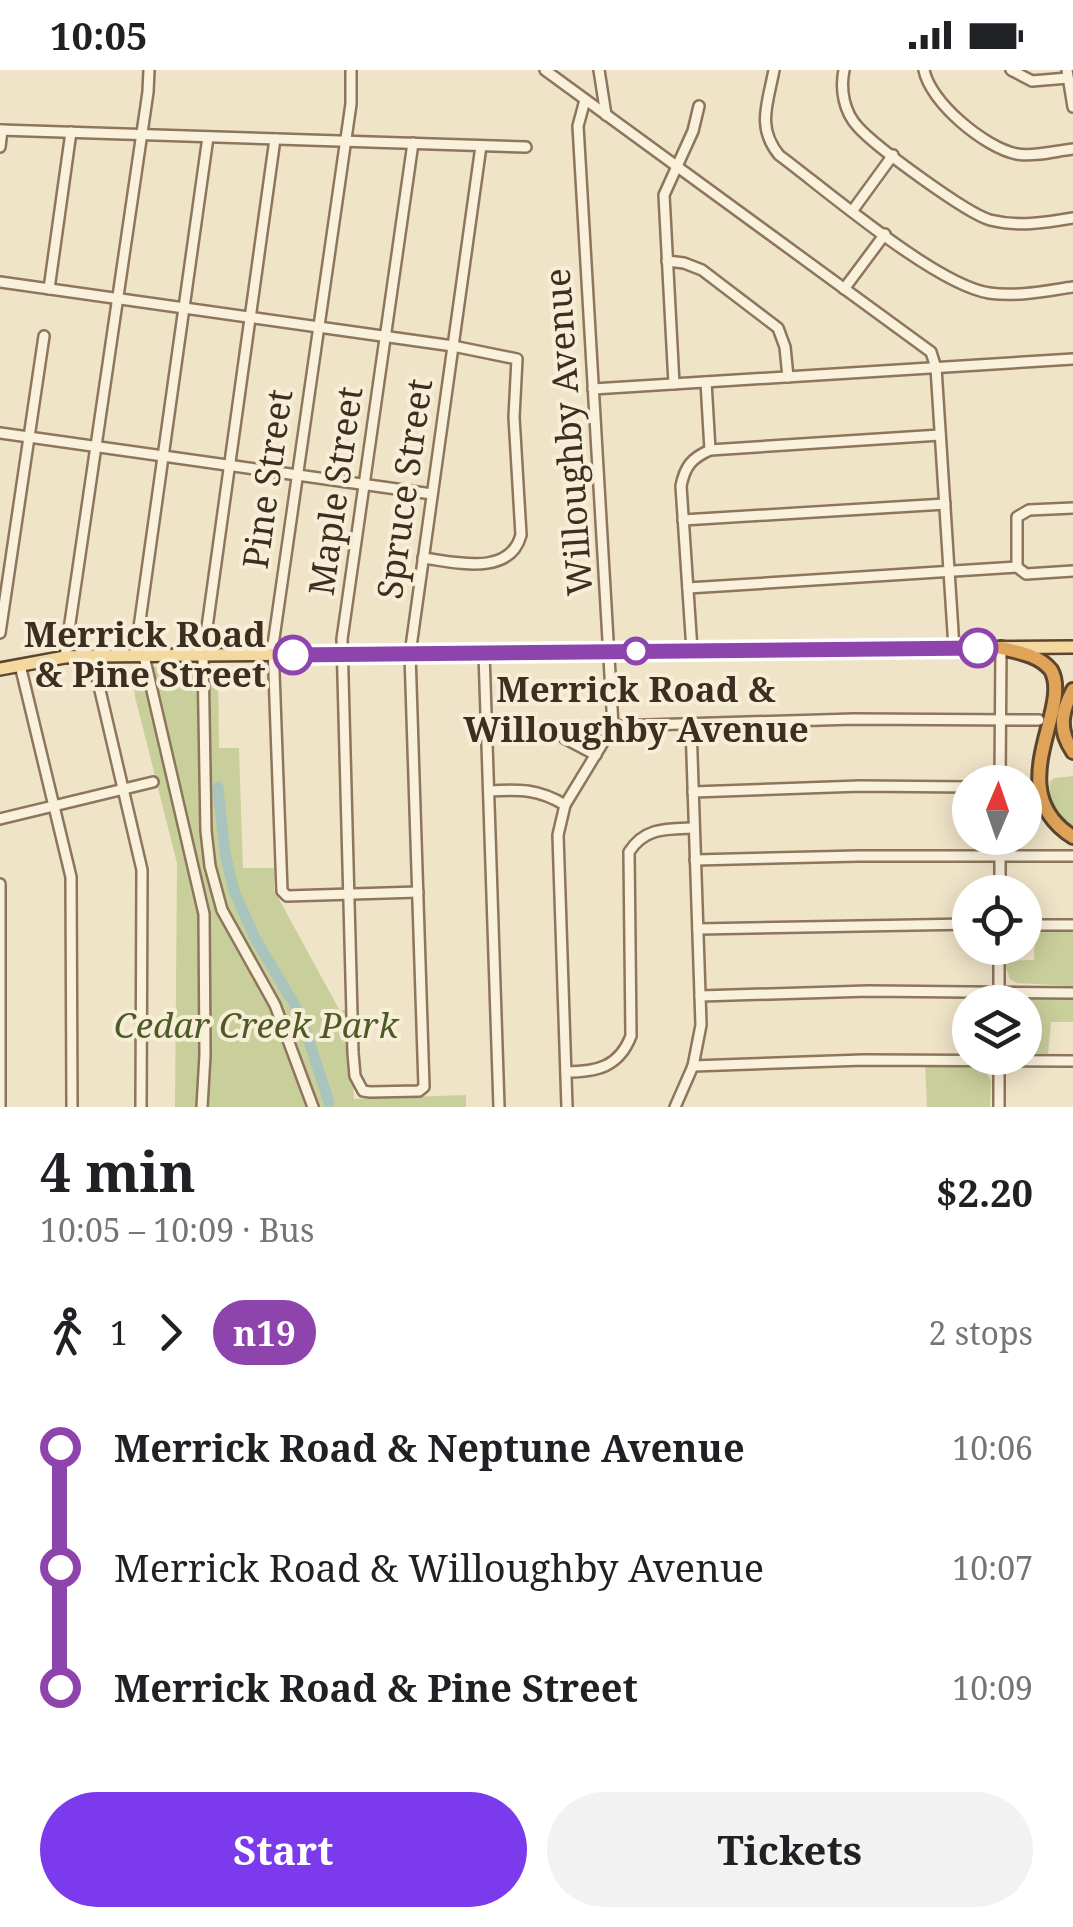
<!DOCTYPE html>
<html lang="en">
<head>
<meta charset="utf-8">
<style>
  body { margin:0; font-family:"Noto Serif",serif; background:#f2f2f2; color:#202124; height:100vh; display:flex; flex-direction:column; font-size:38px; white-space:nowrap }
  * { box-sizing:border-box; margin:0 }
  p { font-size:32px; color:#757577 }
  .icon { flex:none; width:55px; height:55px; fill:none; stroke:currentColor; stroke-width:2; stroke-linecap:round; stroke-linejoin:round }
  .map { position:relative; height:1037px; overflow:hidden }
  .sheet { display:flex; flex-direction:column; background:#fff; flex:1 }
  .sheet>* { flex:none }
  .badge { padding:0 20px; border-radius:32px; font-size:35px; line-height:65px }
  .needle { width:65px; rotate:2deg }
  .tools { position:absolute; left:952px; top:695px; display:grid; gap:20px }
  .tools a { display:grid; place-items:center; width:90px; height:90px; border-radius:50%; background:#fff; box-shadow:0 5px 25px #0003; font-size:50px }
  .map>.badge { position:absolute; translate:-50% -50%; box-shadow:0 0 0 5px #fff }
  .legs { display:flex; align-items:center; gap:15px; height:110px; padding:0 40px; font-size:32px }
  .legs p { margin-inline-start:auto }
  .summary { display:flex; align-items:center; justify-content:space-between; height:170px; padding:0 40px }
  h1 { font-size:55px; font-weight:700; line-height:75px }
  .button { display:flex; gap:20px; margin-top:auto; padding:20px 40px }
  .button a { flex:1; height:115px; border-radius:60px; background:#7c3aed; color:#fff; font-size:40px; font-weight:700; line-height:115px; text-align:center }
  .button a+a { background:#f2f2f2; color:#202124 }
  ul { padding:0 40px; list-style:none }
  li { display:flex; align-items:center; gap:35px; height:120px; font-size:38px }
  li i { display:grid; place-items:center; width:15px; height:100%; margin:0 12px; background:currentColor }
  li i::after { content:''; width:25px; height:25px; margin:-12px; border:8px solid; border-radius:50%; background:#fff }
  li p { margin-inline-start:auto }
  li:first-child i { background:linear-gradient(#0000 50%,currentColor 0) }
  li:last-child i { background:linear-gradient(currentColor 50%,#0000 0) }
  .status { display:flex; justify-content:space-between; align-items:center; height:70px; padding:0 50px; background:#fff; direction:ltr }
  .status svg { height:28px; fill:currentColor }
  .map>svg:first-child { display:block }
  .green { fill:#c9cf9b }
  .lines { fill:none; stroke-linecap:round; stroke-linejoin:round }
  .river { stroke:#a9c4bc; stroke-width:11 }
  .minor-casing { stroke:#8d765c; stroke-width:14 }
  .major-casing { stroke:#5b4430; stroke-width:16 }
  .highway-casing { stroke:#5b4430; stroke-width:18 }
  .minor { stroke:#faf1dc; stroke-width:9 }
  .major { stroke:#f3d9a0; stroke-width:11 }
  .highway { stroke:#e0a458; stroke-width:12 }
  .line-1-casing { stroke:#fff; stroke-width:22 }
  .line-1 { stroke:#8e44ad; stroke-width:15 }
  .stop-1-dot { fill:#fff; stroke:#8e44ad; stroke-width:5 }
  .labels { text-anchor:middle; stroke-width:8; stroke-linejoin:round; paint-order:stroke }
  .street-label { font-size:35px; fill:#3d2e20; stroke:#f7eed8 }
  .stop-label { font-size:35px; font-weight:bold; fill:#3d2e20; stroke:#f7eed8; text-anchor:end }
  .park-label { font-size:35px; font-style:italic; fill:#4d5a26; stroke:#f7eed8 }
</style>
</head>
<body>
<div class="status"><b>10:05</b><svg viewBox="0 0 49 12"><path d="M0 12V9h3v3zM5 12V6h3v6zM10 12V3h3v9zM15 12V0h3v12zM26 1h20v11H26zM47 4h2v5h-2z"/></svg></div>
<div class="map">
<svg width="1073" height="1037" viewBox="0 0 1073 1037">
  <rect width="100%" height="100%" fill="#f0e4c8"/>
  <!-- green -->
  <g class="green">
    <path d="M 132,597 L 218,597 L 219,678 L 239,678 L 243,798 L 274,798 L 274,820 L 340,941 L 346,939 L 354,1029 L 466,1025 L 466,1037 L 175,1037 L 177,793 L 135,627 Z"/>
    <path d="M 1073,706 L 1073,759 C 1055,745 1048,735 1050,712 L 1054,708 Z"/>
    <path d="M 1038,858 L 1073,858 L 1073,916 L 1017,913 L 1010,909 L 1004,891 L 1034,890 L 1035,862 Z"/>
    <path d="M 1024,926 L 1073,926 L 1073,952 L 1051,952 L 1048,984 L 1032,983 L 1025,978 L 1025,932 L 1007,932 L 1007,928 Z"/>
    <path d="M 925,994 L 985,999 L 991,1011 L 990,1037 L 927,1037 Z"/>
  </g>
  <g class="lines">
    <!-- river -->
    <path class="river" d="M 218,717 L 225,783 L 234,821 L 255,868 L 300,944 L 329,1032"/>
    <!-- minor casing -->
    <g class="minor-casing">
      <g id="minor">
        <path d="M 351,0 L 351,34 L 273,575 L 282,821 L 287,826 L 418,822"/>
        <path d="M 545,0 L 931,282 L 936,298 L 954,578"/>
        <path d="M 599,0 L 606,45"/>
        <path d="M 774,0 C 768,33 756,57 779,85 C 826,120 936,215 989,223 C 1017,227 1045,221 1073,217"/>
        <path d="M 844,0 C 840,20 844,42 858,57 C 876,77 966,143 990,150 C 1018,157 1044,153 1073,148"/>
        <path d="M 924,0 C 930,32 985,78 1017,84 C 1035,87 1055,81 1073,79"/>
        <path d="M 1011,0 L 1032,11 L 1068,8"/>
        <path d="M 1067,0 L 1073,37"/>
        <path d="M 0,60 L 526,77"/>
        <path d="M 275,69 L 203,586 L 206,761 L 210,796 L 222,840 L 275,935 L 313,1037"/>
        <path d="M 413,73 L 342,569 L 353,983 L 355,1006 L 363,1021 L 370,1022 L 419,1021 L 424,1017 L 410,584 L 481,76"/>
        <path d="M 0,77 L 2,60"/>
        <path d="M 853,140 L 893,85"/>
        <path d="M 667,191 L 684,193 L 702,200 L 778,258 L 785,277 L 788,307"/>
        <path d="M 0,212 L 453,276 L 517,289 L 514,347 L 521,465 C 510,507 455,492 423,488"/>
        <path d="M 49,219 L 71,62"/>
        <path d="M 844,219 L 885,164"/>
        <path d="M 706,312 L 710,380"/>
        <path d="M 674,314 L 664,125 L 693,61 L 699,36"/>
        <path d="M 593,319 L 1073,289"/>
        <path d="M 0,363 L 432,424"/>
        <path d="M 683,450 L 945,434"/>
        <path d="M 1017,497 L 1017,447 L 1029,440 L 1073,438"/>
        <path d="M 688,518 L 1017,497 L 1026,504 L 1073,501"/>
        <path d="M 0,563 L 44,266"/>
        <path d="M 692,580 L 681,416 C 685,396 692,388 710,380 L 940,365"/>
        <path d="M 484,583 L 499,1037"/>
        <path d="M 92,586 L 142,800 L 141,1037"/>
        <path d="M 135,586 L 208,67"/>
        <path d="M 144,586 L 204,844 L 205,985 L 202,1037"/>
        <path d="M 65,587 L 148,22 L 149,0"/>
        <path d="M 20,595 L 71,807 L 72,1037"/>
        <path d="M 613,656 L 854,649 L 1039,650"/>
        <path d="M 564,668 L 596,685"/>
        <path d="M 1000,712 L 1001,578"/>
        <path d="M 1025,717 L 1026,717"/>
        <path d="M 489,721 C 519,719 539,719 565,735"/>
        <path d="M 693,722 L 860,716 L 970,717"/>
        <path d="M 0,749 L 153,712"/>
        <path d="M 695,790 L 858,786 L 1073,786"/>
        <path d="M 0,814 L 0,1037"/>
        <path d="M 1000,822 L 1000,768"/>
        <path d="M 1025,855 L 1073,855"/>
        <path d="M 698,859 L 970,854"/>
        <path d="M 700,926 L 869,921 L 1073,923"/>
        <path d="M 999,932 L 999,878"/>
        <path d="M 693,996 L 863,990 L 1073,991"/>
        <path d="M 566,1002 C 597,1002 619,997 631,966 L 629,782 C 645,757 667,759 694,758"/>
        <path d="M 567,1037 L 558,765 L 565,735 L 613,656 L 578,56 L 585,30"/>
        <path d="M 675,1037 L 693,996 L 701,955 L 691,655"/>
        <path d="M 999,1037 L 999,988"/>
      </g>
    </g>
    <!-- major casing -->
    <g class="major-casing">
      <path id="major" d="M 0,599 L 65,587 L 92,586 L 1073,577"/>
    </g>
    <!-- highway casing -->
    <g class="highway-casing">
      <g id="highway">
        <path d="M 1001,578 C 1018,582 1039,585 1051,600 C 1073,639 999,720 1073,767"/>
        <path d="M 1073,620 C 1061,642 1058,660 1073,682"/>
      </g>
    </g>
    <!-- minor -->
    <use href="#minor" class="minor"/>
    <!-- major -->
    <use href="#major" class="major"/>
    <!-- highway -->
    <use href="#highway" class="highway"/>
  </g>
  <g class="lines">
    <!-- line-1 casing -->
    <g class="line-1-casing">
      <path id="line-1" d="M 293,585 L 978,578"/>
    </g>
    <!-- line-1 -->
    <use href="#line-1" class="line-1"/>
  </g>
  <!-- markers -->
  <g class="stop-1-dot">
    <circle cx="978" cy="578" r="18"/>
    <circle cx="636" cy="581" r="12"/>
    <circle cx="293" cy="585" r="18"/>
  </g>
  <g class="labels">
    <!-- street labels -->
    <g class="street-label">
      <text transform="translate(569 362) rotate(-94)" y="12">Willoughby Avenue</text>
      <text transform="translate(268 409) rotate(-82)" y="12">Pine Street</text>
      <text transform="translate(405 419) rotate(-82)" y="12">Spruce Street</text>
      <text transform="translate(336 421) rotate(-82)" y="12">Maple Street</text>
    </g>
    <!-- stop labels -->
    <g class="stop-label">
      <text x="266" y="577">Merrick Road<tspan x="266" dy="40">&amp; Pine Street</tspan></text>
      <text x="636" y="632" text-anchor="middle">Merrick Road &amp;<tspan x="636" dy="40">Willoughby Avenue</tspan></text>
    </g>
    <!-- park labels -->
    <g class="park-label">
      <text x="256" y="968">Cedar Creek Park</text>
    </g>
  </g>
</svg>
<div class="tools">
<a><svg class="needle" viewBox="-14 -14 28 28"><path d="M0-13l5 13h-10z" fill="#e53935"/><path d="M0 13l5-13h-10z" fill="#757577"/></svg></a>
<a><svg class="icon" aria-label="locate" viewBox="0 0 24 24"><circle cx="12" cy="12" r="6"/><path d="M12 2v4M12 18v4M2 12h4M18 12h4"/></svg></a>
<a><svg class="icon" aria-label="layers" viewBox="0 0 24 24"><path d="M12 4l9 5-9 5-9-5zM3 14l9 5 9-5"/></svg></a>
</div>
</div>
<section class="sheet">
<div class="summary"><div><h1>4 min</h1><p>10:05 – 10:09 · Bus</p></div><b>$2.20</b></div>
<div class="legs"><svg class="icon" aria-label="walk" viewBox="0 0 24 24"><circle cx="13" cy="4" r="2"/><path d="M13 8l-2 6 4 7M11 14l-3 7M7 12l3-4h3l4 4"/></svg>1<svg class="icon" aria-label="forward" viewBox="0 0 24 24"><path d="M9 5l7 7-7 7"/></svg><b class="badge" style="background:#8e44ad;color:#fff">n19</b><p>2 stops</p></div>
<ul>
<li><i style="color:#8e44ad"></i><b>Merrick Road &amp; Neptune Avenue</b><p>10:06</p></li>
<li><i style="color:#8e44ad"></i><span>Merrick Road &amp; Willoughby Avenue</span><p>10:07</p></li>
<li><i style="color:#8e44ad"></i><b>Merrick Road &amp; Pine Street</b><p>10:09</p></li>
</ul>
<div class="button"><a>Start</a><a>Tickets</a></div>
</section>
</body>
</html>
